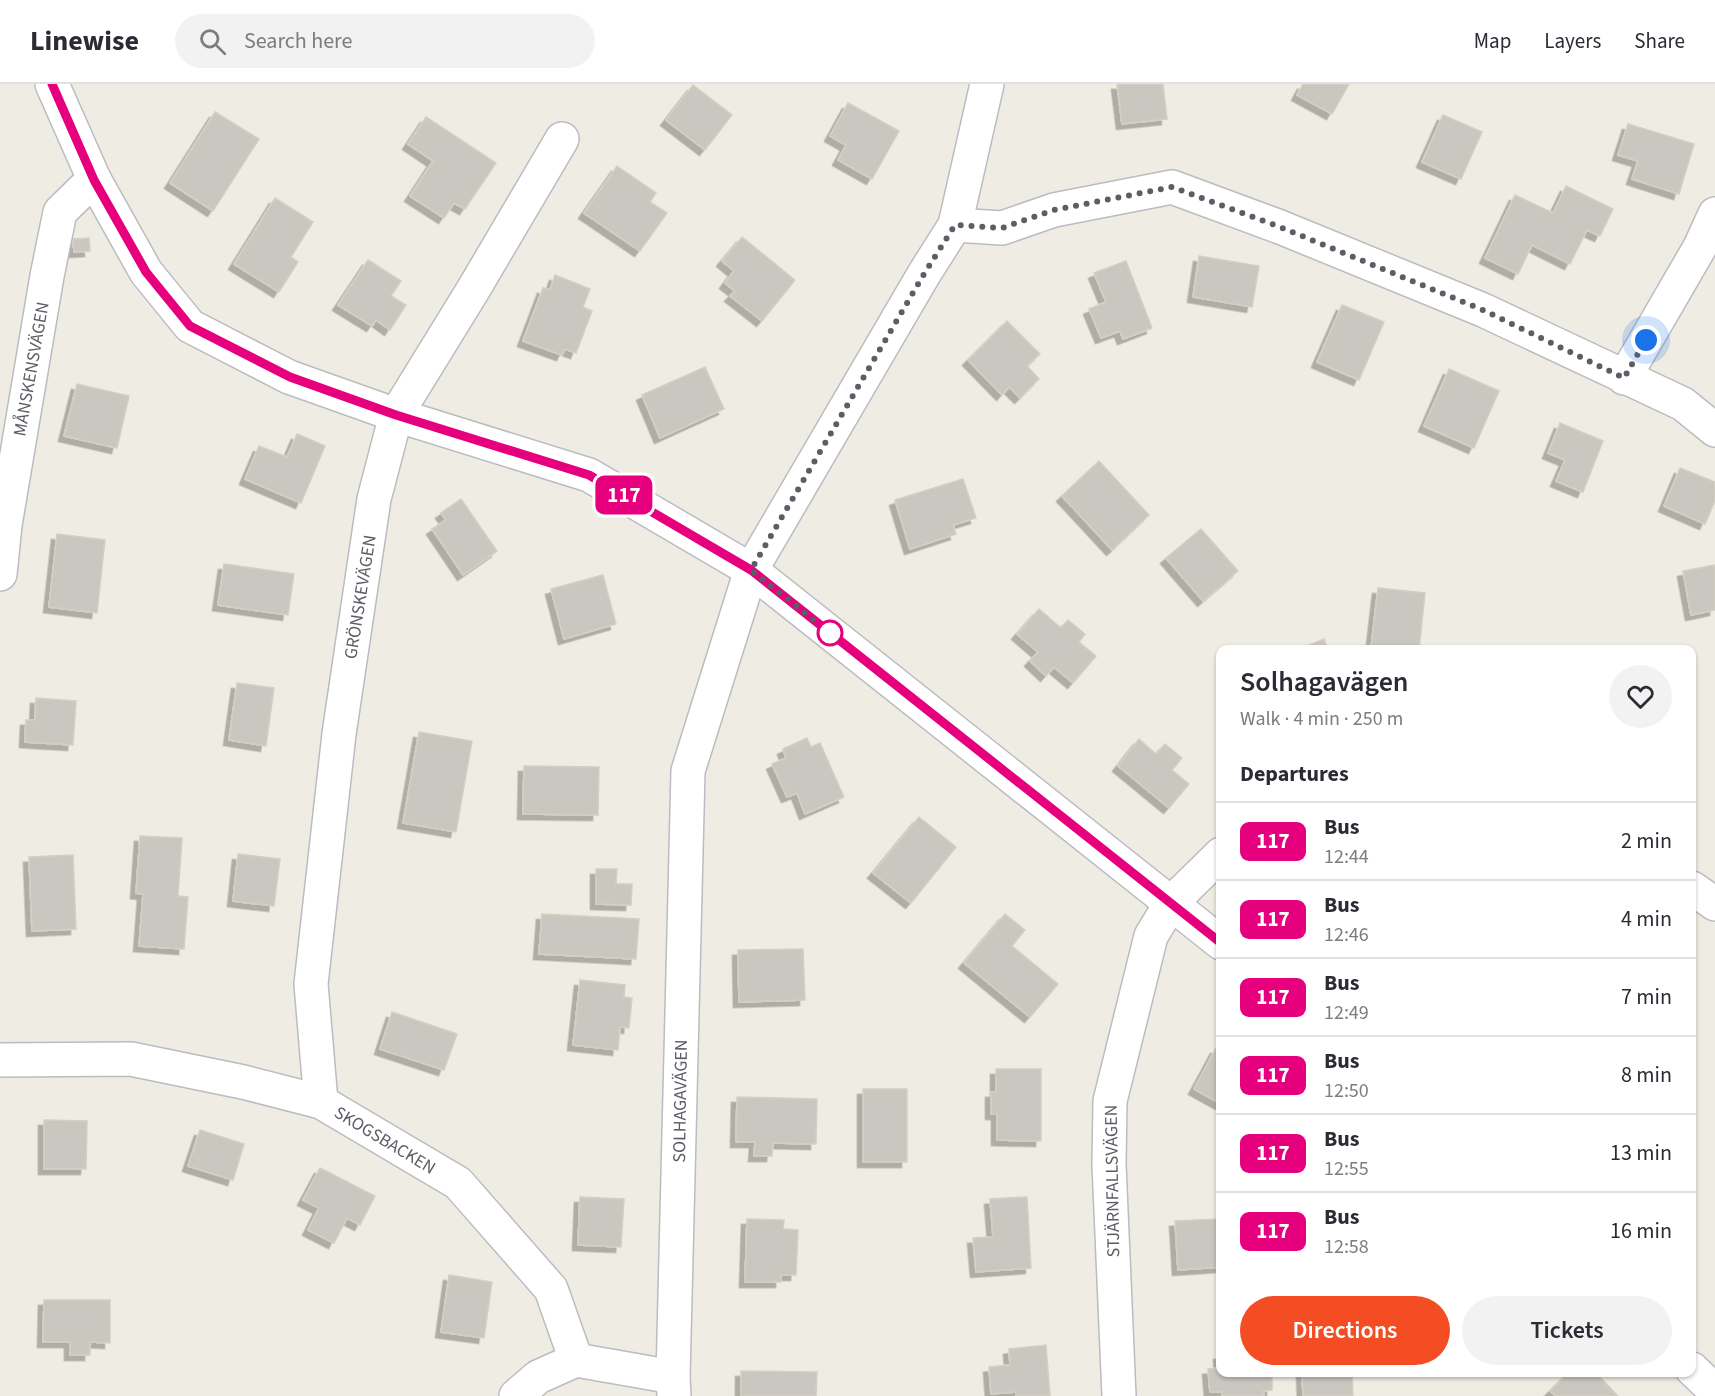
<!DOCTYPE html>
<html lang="en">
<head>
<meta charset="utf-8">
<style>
  body { margin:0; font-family:"Source Sans 3",sans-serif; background:#f2f2f3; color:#2b2b33; height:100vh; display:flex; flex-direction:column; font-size:22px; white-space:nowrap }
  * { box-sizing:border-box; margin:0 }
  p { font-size:20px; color:#7c7c81 }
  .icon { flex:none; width:33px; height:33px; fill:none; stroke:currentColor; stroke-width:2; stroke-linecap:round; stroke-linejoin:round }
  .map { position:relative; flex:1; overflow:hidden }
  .drawer { position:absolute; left:1216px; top:561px; width:480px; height:732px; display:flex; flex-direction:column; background:#fff; border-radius:12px; box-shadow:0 2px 4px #0004 }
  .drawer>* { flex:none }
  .badge { padding:0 12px; border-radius:9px; font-size:21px; line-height:39px }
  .you { position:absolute; width:30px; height:30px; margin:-15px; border:4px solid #fff; border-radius:50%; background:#1a73e8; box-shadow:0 0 0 9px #1a73e833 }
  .map>.badge { position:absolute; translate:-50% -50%; box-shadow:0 0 0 3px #fff }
  h2 { padding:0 24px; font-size:22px; line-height:54px }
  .round { display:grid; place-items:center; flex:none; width:63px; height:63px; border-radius:32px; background:#f2f2f3 }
  .summary { display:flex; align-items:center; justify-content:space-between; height:102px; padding:0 24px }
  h1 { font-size:28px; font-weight:600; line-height:45px }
  .cta { display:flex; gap:12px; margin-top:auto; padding:12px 24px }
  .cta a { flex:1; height:69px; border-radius:36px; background:#f44c23; color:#fff; font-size:24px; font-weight:600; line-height:69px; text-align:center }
  .cta a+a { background:#f2f2f3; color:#2b2b33 }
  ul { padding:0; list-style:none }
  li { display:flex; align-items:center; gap:18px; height:78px; padding:0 24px; border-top:2px solid #e1e1e2 }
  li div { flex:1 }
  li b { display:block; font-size:22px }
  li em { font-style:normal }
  li .badge { min-width:66px; font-weight:700; text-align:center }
  header { display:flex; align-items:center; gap:36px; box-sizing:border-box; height:84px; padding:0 30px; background:#fff; border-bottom:2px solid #e1e1e2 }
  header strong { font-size:28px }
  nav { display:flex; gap:33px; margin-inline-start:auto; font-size:21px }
  .search { width:420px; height:54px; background:#f2f2f3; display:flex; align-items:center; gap:15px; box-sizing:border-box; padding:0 21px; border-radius:33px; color:#7c7c81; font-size:22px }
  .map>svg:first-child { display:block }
  .building { fill:#cac7c0; stroke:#d4d0c0; stroke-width:1.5; filter:url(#shadow) }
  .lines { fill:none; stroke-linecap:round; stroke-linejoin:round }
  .street-casing { stroke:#babcc2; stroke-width:36 }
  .street { stroke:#fff; stroke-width:33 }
  .line-casing { stroke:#fff; stroke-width:14 }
  .line { stroke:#e6007e; stroke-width:9 }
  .walk { stroke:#5b5e64; stroke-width:6; stroke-dasharray:0 10.8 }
  .stop-dot { fill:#fff; stroke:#e6007e; stroke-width:3 }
  .labels { text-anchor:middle; stroke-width:5; stroke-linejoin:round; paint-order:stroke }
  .street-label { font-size:18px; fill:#5b5e64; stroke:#fff }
</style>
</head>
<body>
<header>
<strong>Linewise</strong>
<div class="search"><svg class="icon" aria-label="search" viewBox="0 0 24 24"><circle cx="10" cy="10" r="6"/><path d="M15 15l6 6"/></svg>Search here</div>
<nav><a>Map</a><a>Layers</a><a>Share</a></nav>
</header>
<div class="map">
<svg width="1715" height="1312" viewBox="0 0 1715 1312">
  <defs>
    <filter id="shadow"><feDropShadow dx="-5.5" dy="5.5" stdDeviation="0" flood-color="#0004"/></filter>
  </defs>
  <rect width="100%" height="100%" fill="#efede3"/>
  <!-- building -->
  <g class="building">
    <path d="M 1117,0 L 1163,0 L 1167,35 L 1122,40 Z"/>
    <path d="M 1303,0 L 1349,0 L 1332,30 L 1297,11 Z"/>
    <path d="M 693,1 L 732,31 L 705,66 L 666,36 Z"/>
    <path d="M 848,19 L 899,47 L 872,95 L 838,76 L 846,61 L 830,52 Z"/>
    <path d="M 215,28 L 259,55 L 213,127 L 170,99 Z"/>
    <path d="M 1443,31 L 1482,48 L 1461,95 L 1422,78 Z"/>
    <path d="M 426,33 L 496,79 L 465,125 L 454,119 L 444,134 L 410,112 L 433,77 L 408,60 Z"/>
    <path d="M 1628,40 L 1694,60 L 1679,110 L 1632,95 L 1638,77 L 1618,71 Z"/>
    <path d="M 617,82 L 656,109 L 650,118 L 667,129 L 640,167 L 584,129 Z"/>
    <path d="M 1566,102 L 1613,125 L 1600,152 L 1587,146 L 1570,180 L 1532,161 L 1518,190 L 1485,174 L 1515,111 L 1553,129 Z"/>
    <path d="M 275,114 L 313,138 L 291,173 L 298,178 L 279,208 L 234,180 Z"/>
    <path d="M 742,153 L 795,196 L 762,237 L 730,212 L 735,207 L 725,199 L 734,187 L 722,177 Z"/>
    <path d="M 89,154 L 90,167 L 74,168 L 73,155 Z"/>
    <path d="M 1199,172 L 1259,182 L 1252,223 L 1193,213 Z"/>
    <path d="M 368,176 L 401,197 L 391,212 L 406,221 L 390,246 L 376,236 L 372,242 L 338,221 Z"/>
    <path d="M 1126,177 L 1152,244 L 1123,255 L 1120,247 L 1101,254 L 1089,225 L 1106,218 L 1094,189 Z"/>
    <path d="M 555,191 L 590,205 L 583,223 L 592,227 L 576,269 L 565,265 L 562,271 L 523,257 L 543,204 L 550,206 Z"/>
    <path d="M 1342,221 L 1384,238 L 1359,296 L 1317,278 Z"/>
    <path d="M 1007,237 L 1040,270 L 1027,282 L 1039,295 L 1020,314 L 1009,303 L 1002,311 L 968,276 Z"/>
    <path d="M 705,283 L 724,325 L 660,354 L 642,311 Z"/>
    <path d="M 1449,285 L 1499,307 L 1474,364 L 1424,342 Z"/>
    <path d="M 77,300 L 129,312 L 117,364 L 64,352 Z"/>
    <path d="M 1560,339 L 1603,357 L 1583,408 L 1556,397 L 1565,376 L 1548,369 Z"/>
    <path d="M 297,350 L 325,362 L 301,419 L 245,395 L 259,362 L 287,373 Z"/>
    <path d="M 1099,377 L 1149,431 L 1112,466 L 1062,412 Z"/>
    <path d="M 1680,384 L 1715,398 L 1715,417 L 1705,440 L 1664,422 Z"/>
    <path d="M 963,395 L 976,434 L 953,441 L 956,450 L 910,465 L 895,416 Z"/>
    <path d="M 461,415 L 497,467 L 463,491 L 432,445 L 446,436 L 441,429 Z"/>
    <path d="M 1201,445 L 1238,487 L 1203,517 L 1166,474 Z"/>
    <path d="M 57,450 L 105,456 L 97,529 L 49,523 Z"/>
    <path d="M 224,480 L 294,490 L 288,531 L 218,521 Z"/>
    <path d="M 1715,481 L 1715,526 L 1691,531 L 1683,487 Z"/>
    <path d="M 603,491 L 616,540 L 564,555 L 551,505 Z"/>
    <path d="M 1378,504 L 1425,509 L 1419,566 L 1384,566 L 1371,564 Z"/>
    <path d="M 1039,525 L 1061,544 L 1068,536 L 1085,550 L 1079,558 L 1096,572 L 1073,599 L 1054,583 L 1046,592 L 1030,577 L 1038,568 L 1017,550 Z"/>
    <path d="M 1324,555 L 1328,566 L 1297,566 Z"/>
    <path d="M 237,599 L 274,604 L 266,662 L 229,656 Z"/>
    <path d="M 36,614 L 76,617 L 73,661 L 25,658 L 26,636 L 35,636 Z"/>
    <path d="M 419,648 L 472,657 L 456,748 L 403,739 Z"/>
    <path d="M 807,654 L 811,663 L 820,659 L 844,713 L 805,730 L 797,709 L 787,713 L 772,680 L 786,674 L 783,665 Z"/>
    <path d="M 1139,655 L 1156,670 L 1165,660 L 1182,674 L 1172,686 L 1189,700 L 1169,724 L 1118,682 Z"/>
    <path d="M 524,682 L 599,683 L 598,731 L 523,730 Z"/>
    <path d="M 919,733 L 956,763 L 911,819 L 873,789 Z"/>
    <path d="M 140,752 L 182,754 L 178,812 L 188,813 L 184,865 L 139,862 L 143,810 L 136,809 Z"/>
    <path d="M 238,770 L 280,775 L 274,822 L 233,817 Z"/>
    <path d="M 73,771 L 76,845 L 32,847 L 29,773 Z"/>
    <path d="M 596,785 L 617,785 L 616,800 L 632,800 L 631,821 L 596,820 Z"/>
    <path d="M 542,830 L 639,835 L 636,875 L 539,870 Z"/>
    <path d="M 1005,830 L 1025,846 L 1012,862 L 1058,900 L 1030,933 L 964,879 Z"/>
    <path d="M 803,865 L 805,916 L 739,918 L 738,866 Z"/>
    <path d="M 580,896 L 625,901 L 624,913 L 632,914 L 629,944 L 620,943 L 618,966 L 573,961 Z"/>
    <path d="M 392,928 L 457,950 L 444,986 L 380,965 Z"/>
    <path d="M 1216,964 L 1221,967 L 1221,1020 L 1194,1005 Z"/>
    <path d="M 996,985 L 1041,985 L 1041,1057 L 997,1056 L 997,1030 L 991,1030 L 991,1008 L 996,1008 Z"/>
    <rect x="863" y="1005" width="44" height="73"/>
    <path d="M 737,1013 L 817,1015 L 816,1060 L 773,1059 L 772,1072 L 754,1072 L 755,1058 L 736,1058 Z"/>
    <path d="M 44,1036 L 87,1037 L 86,1085 L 44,1085 Z"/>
    <path d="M 200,1046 L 244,1060 L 233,1096 L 188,1082 Z"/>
    <path d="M 320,1084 L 375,1112 L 360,1141 L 347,1134 L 334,1159 L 308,1146 L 319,1124 L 303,1116 Z"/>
    <path d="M 580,1113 L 624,1115 L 621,1163 L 578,1161 Z"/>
    <path d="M 1027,1113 L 1031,1184 L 976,1188 L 973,1154 L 993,1153 L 990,1115 Z"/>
    <path d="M 747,1135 L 784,1136 L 783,1145 L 798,1146 L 796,1191 L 781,1191 L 781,1198 L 745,1198 Z"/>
    <path d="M 1219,1135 L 1221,1183 L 1178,1186 L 1175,1137 Z"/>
    <path d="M 449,1191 L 492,1198 L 484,1254 L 441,1248 Z"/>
    <path d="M 44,1216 L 110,1216 L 110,1259 L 90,1258 L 90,1271 L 70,1271 L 70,1258 L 43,1258 Z"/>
    <path d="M 1046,1261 L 1050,1312 L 1016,1312 L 1016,1308 L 991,1310 L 989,1283 L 1010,1281 L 1009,1265 Z"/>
    <path d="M 1219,1270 L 1221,1270 L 1221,1288 L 1272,1288 L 1272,1306 L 1263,1307 L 1264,1312 L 1222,1312 L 1222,1308 L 1210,1308 L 1208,1285 L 1220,1284 Z"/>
    <path d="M 741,1287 L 817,1288 L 816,1312 L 741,1312 Z"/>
    <path d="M 1302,1288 L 1352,1288 L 1353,1312 L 1303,1312 Z"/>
    <path d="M 1569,1288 L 1595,1288 L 1618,1312 L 1556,1312 L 1550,1307 Z"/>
  </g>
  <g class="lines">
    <!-- street casing -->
    <g class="street-casing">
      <g id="street">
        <path d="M 52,0 L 94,95 L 146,188 L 190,242 L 289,293 L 396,331 L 589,391 L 751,486 L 1221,859"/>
        <path d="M 955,141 L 1002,144 L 1054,126 L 1172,103 L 1280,143 L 1483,226 L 1683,320 L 1715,346"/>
        <path d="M 1624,294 L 1700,163 L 1715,130"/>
        <path d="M 0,490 L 5,441 L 47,192 L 60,128 L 94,95"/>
        <path d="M 1692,804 L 1715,820"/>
        <path d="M 0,976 L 131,975 L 243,998 L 321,1018 L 458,1099 L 551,1205 L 576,1276 L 673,1293"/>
        <path d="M 321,1018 L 311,900 L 339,650 L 374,415 L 396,331 L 473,206 L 562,55"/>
        <path d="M 1692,1285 L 1715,1307"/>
        <path d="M 516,1312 L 538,1293 L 576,1276"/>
        <path d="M 674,1312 L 673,1293 L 688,687 L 751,486 L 924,190 L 955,141 L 987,0"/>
        <path d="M 1119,1312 L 1109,1080 L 1110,1017 L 1151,852 L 1171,819 L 1221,770"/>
      </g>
    </g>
    <!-- street -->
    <use href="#street" class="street"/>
  </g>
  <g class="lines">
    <!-- line casing -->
    <g class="line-casing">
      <path id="line" d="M 52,0 L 94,96 L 146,188 L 190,242 L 290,293 L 396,331 L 589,391 L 751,486 L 1221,859"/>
    </g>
    <!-- line -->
    <use href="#line" class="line"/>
    <!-- walk -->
    <path class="walk" d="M 830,549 L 751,486 L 924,190 L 955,141 L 1002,144 L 1054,126 L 1172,103 L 1280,143 L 1483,226 L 1624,294 L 1646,256"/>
  </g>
  <!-- markers -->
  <circle class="stop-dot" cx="830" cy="549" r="12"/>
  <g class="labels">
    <!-- street labels -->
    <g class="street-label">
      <text transform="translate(31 285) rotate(-80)" y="6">MÅNSKENSVÄGEN</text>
      <text transform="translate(360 513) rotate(-81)" y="6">GRÖNSKEVÄGEN</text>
      <text transform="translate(680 1017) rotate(-89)" y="6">SOLHAGAVÄGEN</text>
      <text transform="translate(385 1056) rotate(31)" y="6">SKOGSBACKEN</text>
      <text transform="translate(1112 1097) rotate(-91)" y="6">STJÄRNFALLSVÄGEN</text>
    </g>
  </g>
</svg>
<div class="you" style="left:1646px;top:256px"></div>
<b class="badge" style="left:624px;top:411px;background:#e6007e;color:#fff">117</b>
<section class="drawer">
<div class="summary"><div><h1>Solhagavägen</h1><p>Walk · 4 min · 250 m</p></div><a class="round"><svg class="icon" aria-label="heart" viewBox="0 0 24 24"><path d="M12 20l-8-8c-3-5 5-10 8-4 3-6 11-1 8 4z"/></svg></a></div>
<h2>Departures</h2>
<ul>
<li><span class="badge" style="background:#e6007e;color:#fff">117</span><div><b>Bus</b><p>12:44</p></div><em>2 min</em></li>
<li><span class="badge" style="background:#e6007e;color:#fff">117</span><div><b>Bus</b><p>12:46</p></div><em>4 min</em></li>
<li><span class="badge" style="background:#e6007e;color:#fff">117</span><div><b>Bus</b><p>12:49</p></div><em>7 min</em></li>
<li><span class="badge" style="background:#e6007e;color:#fff">117</span><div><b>Bus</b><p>12:50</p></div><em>8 min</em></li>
<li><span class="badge" style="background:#e6007e;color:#fff">117</span><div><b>Bus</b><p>12:55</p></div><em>13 min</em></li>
<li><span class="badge" style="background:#e6007e;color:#fff">117</span><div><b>Bus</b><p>12:58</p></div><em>16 min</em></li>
</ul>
<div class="cta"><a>Directions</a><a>Tickets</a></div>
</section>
</div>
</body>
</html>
